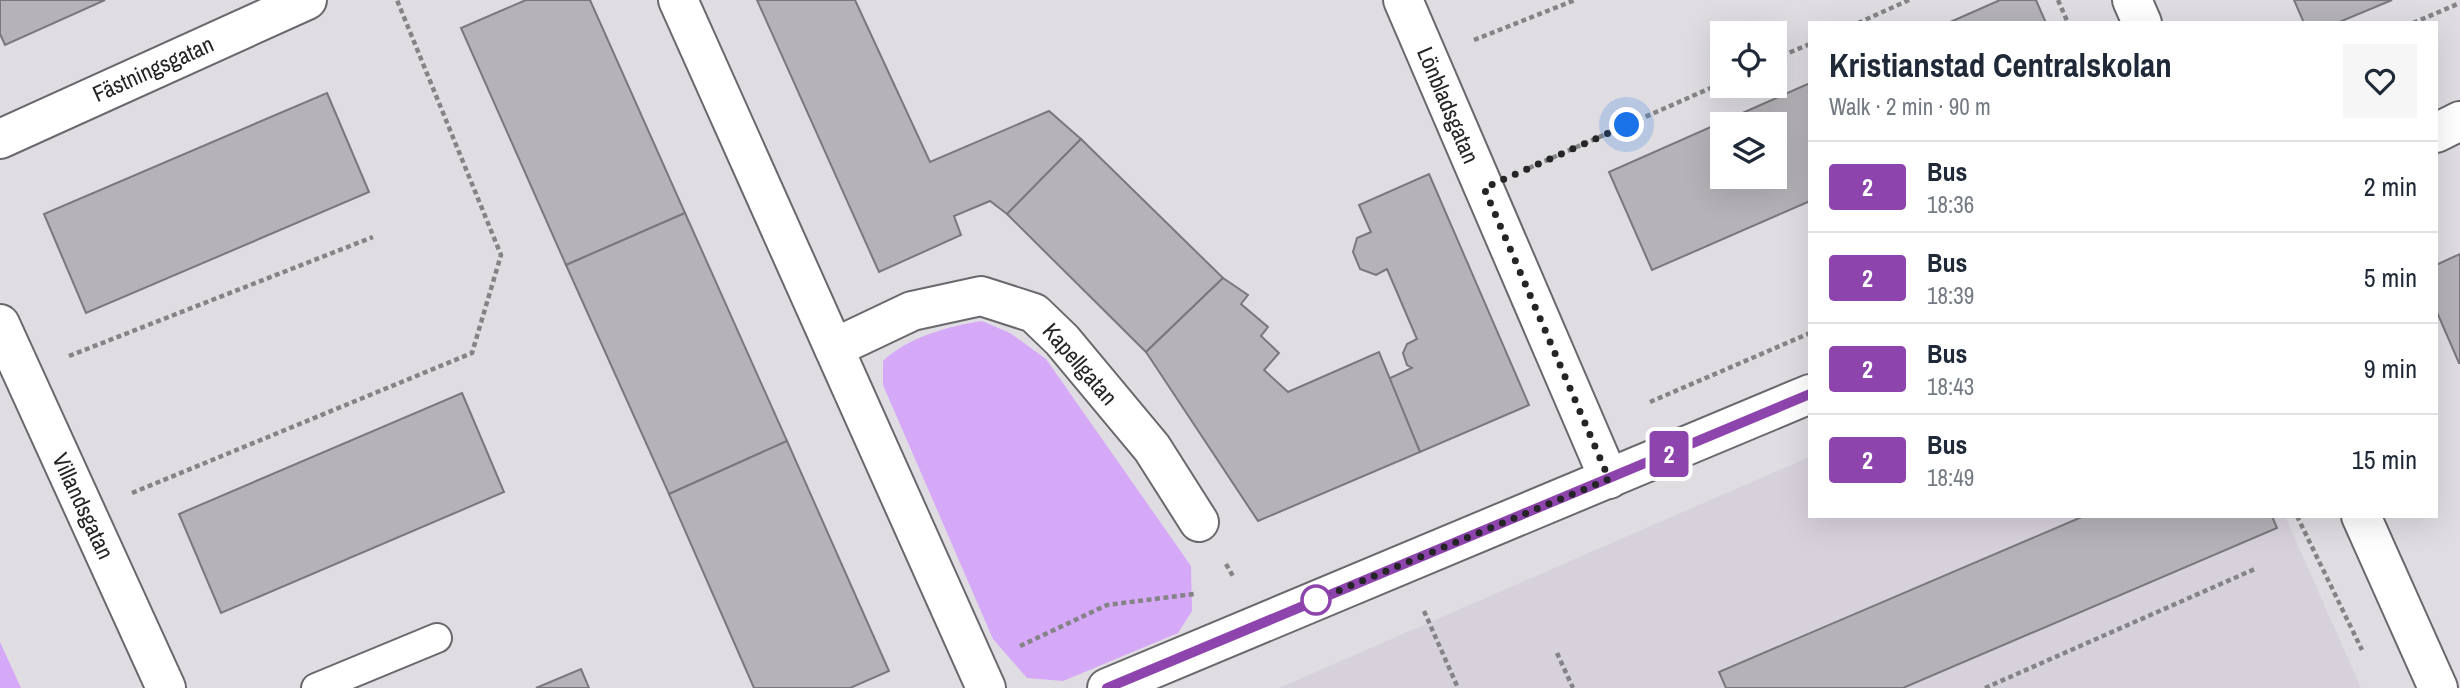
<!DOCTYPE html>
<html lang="en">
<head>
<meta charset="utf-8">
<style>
  body { margin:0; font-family:"Archivo Narrow",sans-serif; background:#f6f6f7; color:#1f2937; height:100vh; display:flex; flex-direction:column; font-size:26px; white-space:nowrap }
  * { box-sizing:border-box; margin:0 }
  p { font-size:23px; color:#747a83 }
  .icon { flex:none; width:38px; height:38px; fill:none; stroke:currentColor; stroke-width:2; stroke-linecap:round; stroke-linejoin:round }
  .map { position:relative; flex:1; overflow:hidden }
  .sheet { position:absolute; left:1808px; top:21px; width:630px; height:497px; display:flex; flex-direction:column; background:#fff; border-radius:0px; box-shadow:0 7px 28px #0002 }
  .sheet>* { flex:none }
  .badge { padding:0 14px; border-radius:5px; font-size:24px; line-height:46px }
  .tools { position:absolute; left:1710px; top:21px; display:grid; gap:14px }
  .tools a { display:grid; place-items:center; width:77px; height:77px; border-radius:0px; background:#fff; box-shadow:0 7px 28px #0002; font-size:35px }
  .you { position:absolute; width:35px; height:35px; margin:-18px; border:5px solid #fff; border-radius:50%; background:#1a73e8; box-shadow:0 0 0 10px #1a73e833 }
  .map>.badge { position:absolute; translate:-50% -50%; box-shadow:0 0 0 4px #fff }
  .round { display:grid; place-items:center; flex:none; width:74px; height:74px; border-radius:0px; background:#f6f6f7 }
  .summary { display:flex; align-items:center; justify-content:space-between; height:119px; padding:0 21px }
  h1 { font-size:33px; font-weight:700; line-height:52px }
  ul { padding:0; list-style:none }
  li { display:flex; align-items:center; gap:21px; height:91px; padding:0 21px; border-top:2px solid #e0e1e3 }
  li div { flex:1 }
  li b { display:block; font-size:26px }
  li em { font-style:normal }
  li .badge { min-width:77px; font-weight:700; text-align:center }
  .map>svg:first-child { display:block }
  .built { fill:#d7d1dc }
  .green { fill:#d6a8f8 }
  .building { fill:#b5b3b8; stroke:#7a787c; stroke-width:2; fill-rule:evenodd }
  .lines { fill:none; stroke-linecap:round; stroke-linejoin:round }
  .service-casing { stroke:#6a686c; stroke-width:32 }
  .minor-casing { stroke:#6a686c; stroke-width:42 }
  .tertiary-casing { stroke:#6a686c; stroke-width:42 }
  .secondary-casing { stroke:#6a686c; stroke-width:42 }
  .path { stroke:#848386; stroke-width:4.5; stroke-dasharray:5 3.5; stroke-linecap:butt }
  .service { stroke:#fff; stroke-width:28 }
  .minor { stroke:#fff; stroke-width:38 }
  .tertiary { stroke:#fff; stroke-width:38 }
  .secondary { stroke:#fff; stroke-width:38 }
  .line-casing { stroke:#fff; stroke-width:16 }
  .line { stroke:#8e44ad; stroke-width:10 }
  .walk { stroke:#252426; stroke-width:7; stroke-dasharray:0 12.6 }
  .stop-dot { fill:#fff; stroke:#8e44ad; stroke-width:3.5 }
  .labels { text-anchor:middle; stroke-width:5; stroke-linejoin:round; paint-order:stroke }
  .street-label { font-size:23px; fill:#252426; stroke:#fff }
</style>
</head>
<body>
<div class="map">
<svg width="2460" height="688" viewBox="0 0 2460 688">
  <rect width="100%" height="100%" fill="#dfdde2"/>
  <!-- built -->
  <path class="built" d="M 1809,457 L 1810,516 L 2285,516 L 2361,688 L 1279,688 Z"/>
  <!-- green -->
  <g class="green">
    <path d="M 982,321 L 1010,333 L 1046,359 L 1191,566 L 1192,611 L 1178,633 L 1063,681 L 1027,678 L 993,639 L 883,385 L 883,361 C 906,338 949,326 982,321 Z"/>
    <path d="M 0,642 L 21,688 L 0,688 Z"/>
  </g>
  <!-- building -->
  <g class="building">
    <path d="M 0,0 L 105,0 L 5,45 L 0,34 Z"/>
    <path d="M 526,0 L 590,0 L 685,213 L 566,265 L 461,28 Z"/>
    <path d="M 757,0 L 855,0 L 930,162 L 1049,111 L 1081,139 L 1007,214 L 990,201 L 954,216 L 961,235 L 879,272 Z"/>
    <path d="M 2000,0 L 2036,0 L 2046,23 L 1948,23 Z"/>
    <path d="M 2294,0 L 2392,0 L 2337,23 L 2304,23 Z"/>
    <path d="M 1810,83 L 1810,201 L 1652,270 L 1609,172 ZM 1722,124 L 1774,124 L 1774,177 L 1722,177 Z"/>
    <path d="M 327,93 L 369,192 L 86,313 L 44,214 Z"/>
    <path d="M 1081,139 L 1223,278 L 1146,352 L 1007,214 Z"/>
    <path d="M 1429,174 L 1529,405 L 1420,452 L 1388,379 L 1412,368 L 1407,365 L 1403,353 L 1407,344 L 1417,339 L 1387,269 L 1376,275 L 1360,269 L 1353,252 L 1357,238 L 1371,232 L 1359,205 Z"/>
    <path d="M 685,213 L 787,441 L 669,494 L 566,265 Z"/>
    <path d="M 2460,254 L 2460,363 L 2459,363 L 2436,310 L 2436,265 Z"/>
    <path d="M 1223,278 L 1248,295 L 1241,304 L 1268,327 L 1261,336 L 1279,353 L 1264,370 L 1288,392 L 1379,352 L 1420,452 L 1258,521 L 1146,352 Z"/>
    <path d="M 462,393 L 504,492 L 221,613 L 179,514 Z"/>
    <path d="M 787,441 L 889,671 L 850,688 L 754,688 L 669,494 Z"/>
    <path d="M 2084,516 L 2272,516 L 2277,528 L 1903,688 L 1726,688 L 1719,672 Z"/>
    <path d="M 581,669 L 589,688 L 536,688 Z"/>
  </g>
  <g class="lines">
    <!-- service casing -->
    <g class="service-casing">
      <path id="service" d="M 316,688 L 437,638"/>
    </g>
    <!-- minor casing -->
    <g class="minor-casing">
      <g id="minor">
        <path d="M 678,0 L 986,688"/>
        <path d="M 1403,0 L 1609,479"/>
        <path d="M 2436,133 L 2460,121"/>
        <path d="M 0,139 L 307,0"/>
        <path d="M 0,324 L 166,688"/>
        <path d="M 834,348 L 912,311 L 981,296 L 1034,313 L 1062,340 L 1152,448 L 1199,522"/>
      </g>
    </g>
    <!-- tertiary casing -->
    <g class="tertiary-casing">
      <path id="tertiary" d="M 1107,688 L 1810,394"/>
    </g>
    <!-- secondary casing -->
    <g class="secondary-casing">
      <g id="secondary">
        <path d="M 2132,0 L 2142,23"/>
        <path d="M 2361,516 L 2438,688"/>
      </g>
    </g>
    <!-- path -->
    <g class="path">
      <path d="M 2058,0 L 2068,23"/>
      <path d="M 1858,23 L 1909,0"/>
      <path d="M 2413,23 L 2460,3"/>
      <path d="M 1474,40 L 1575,0"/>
      <path d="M 1774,59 L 1810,44"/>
      <path d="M 1529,168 L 1722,83"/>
      <path d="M 69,356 L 373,237"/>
      <path d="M 1650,402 L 1810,333"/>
      <path d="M 132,493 L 472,353 L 501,255 L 397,0"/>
      <path d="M 2297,516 L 2362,650"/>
      <path d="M 1226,564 L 1234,578"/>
      <path d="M 1424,611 L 1458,688"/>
      <path d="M 1020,646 L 1107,605 L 1194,594"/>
      <path d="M 1557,653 L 1573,688"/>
      <path d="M 1985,688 L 2257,568"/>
    </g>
    <!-- service -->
    <use href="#service" class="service"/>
    <!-- minor -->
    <use href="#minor" class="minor"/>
    <!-- tertiary -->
    <use href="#tertiary" class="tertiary"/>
    <!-- secondary -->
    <use href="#secondary" class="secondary"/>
  </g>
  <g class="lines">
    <!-- line casing -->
    <g class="line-casing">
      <path id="line" d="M 1107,688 L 1810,394"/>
    </g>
    <!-- line -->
    <use href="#line" class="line"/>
    <!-- walk -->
    <path class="walk" d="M 1316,600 L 1609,479 L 1484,188 L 1627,125"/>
  </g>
  <!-- markers -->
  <circle class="stop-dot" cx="1316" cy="600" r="14"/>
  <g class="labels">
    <!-- street labels -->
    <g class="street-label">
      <text transform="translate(153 69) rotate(-24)" y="8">Fästningsgatan</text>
      <text transform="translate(1448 105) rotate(67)" y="8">Lönbladsgatan</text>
      <text transform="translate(1080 364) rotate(49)" y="8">Kapellgatan</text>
      <text transform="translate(83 506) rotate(65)" y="8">Villandsgatan</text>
    </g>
  </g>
</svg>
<div class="tools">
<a><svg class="icon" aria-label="locate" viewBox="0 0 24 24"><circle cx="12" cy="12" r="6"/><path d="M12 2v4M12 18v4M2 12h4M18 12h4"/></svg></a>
<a><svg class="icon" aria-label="layers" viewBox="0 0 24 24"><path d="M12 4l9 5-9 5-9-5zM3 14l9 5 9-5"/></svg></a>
</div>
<div class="you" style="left:1627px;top:125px"></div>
<b class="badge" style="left:1669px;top:454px;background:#8e44ad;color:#fff">2</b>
<section class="sheet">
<div class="summary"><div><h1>Kristianstad Centralskolan</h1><p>Walk · 2 min · 90 m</p></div><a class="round"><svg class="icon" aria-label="heart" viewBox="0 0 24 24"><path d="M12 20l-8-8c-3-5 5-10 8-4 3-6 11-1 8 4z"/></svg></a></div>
<ul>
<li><span class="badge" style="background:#8e44ad;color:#fff">2</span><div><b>Bus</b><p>18:36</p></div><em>2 min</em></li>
<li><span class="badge" style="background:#8e44ad;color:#fff">2</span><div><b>Bus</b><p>18:39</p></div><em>5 min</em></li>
<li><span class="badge" style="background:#8e44ad;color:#fff">2</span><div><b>Bus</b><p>18:43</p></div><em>9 min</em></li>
<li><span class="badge" style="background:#8e44ad;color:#fff">2</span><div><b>Bus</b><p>18:49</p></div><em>15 min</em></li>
</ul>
</section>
</div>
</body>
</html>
